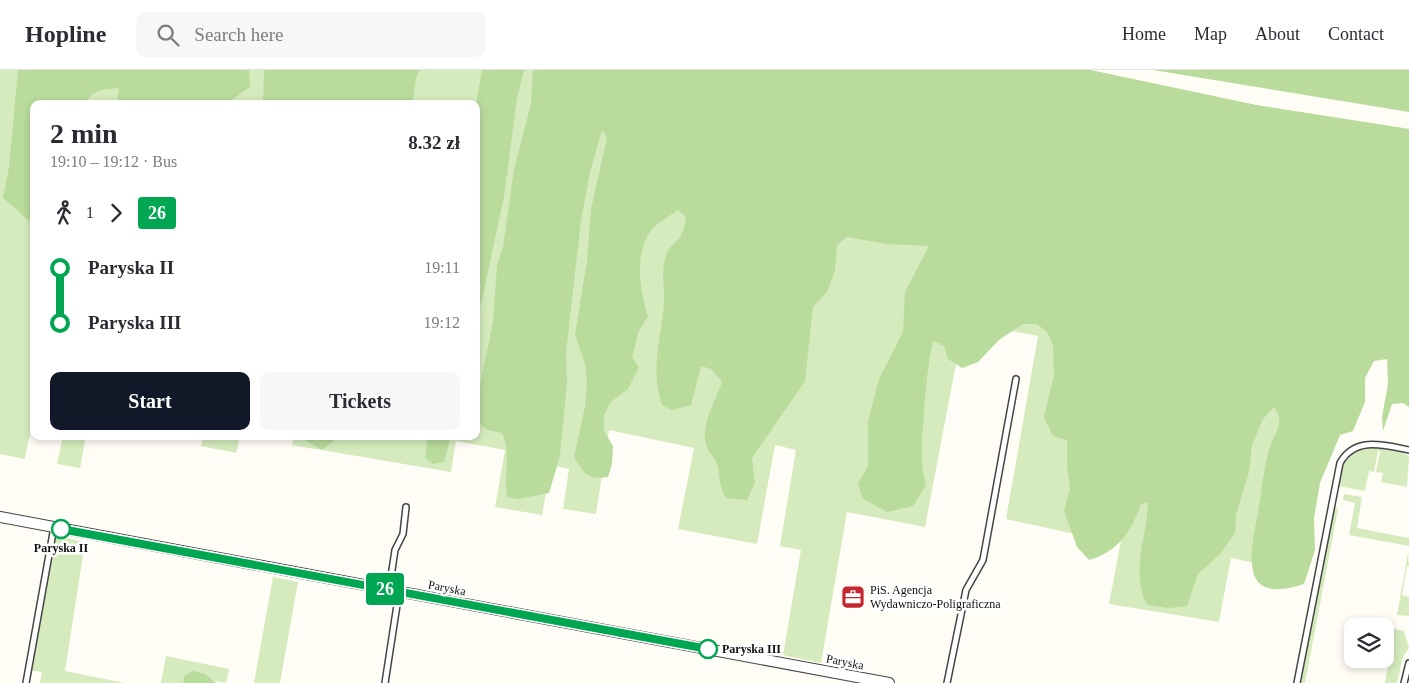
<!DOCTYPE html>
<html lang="en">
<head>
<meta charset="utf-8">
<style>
  body { margin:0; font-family:Georgia,serif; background:#f7f7f7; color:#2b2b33; height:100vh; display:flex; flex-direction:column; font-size:19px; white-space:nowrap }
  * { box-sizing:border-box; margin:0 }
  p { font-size:16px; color:#7c7c81 }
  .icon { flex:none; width:28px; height:28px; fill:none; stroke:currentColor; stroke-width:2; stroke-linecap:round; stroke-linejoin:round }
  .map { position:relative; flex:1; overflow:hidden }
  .sheet { position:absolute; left:30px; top:30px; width:450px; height:340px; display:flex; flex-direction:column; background:#fff; border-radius:10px; box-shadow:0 2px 8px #0003 }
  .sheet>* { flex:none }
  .badge { padding:0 10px; border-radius:4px; font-size:18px; line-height:32px }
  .buttons { position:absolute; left:1344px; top:548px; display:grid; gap:10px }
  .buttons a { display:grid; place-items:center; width:50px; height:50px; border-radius:10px; background:#fff; box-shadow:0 2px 8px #0003; font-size:25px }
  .map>.badge { position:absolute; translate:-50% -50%; box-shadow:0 0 0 2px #fff }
  .legs { display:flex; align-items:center; gap:8px; height:55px; padding:0 20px; font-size:16px }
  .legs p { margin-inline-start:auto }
  .overview { display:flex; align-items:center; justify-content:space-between; height:85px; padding:0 20px }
  h1 { font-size:28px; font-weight:700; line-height:38px }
  .primary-button { display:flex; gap:10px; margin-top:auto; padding:10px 20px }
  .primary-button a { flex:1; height:58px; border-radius:10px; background:#111827; color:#fff; font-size:20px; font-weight:700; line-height:58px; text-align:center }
  .primary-button a+a { background:#f7f7f7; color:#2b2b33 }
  ul { padding:0 20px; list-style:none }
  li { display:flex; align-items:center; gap:18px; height:55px; font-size:19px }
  li i { display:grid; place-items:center; width:8px; height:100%; margin:0 6px; background:currentColor }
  li i::after { content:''; width:12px; height:12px; margin:-6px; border:4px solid; border-radius:50%; background:#fff }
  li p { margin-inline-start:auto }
  li:first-child i { background:linear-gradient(#0000 50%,currentColor 0) }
  li:last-child i { background:linear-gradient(currentColor 50%,#0000 0) }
  header { display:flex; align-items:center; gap:30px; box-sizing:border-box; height:70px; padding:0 25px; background:#fff; border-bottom:1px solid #e1e1e2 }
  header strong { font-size:24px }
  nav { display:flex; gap:28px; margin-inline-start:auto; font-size:18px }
  .search { width:350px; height:45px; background:#f7f7f7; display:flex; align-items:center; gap:12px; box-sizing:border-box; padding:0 18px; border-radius:10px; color:#7c7c81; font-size:19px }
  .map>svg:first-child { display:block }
  .green { fill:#d5ebbd }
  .forest { fill:#b9dc9c }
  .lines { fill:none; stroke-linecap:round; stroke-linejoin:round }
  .service-casing { stroke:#444; stroke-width:8 }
  .minor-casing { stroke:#444; stroke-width:12 }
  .service { stroke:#fff; stroke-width:5 }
  .minor { stroke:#fff; stroke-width:10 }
  .line-1-casing { stroke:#fff; stroke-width:11 }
  .line-1 { stroke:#00a651; stroke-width:8 }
  .stop-1-dot { fill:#fff; stroke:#00a651; stroke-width:2.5 }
  .labels { text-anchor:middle; stroke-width:5; stroke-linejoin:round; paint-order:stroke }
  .stop-label { font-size:12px; font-weight:bold; fill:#111; stroke:#fff }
  .street-label { font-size:12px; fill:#111; stroke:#fff }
  .poi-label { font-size:12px; fill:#111; stroke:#fff; text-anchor:start }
</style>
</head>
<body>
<header>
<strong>Hopline</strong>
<div class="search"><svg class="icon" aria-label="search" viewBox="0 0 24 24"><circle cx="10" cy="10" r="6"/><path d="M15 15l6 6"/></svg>Search here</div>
<nav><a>Home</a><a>Map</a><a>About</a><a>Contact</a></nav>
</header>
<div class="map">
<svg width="1409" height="613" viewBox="0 0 1409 613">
  <rect width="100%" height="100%" fill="#fffdf5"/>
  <!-- green -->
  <g class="green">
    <path d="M 0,0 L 1090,0 L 1256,35 L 1409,59 L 1347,268 L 1299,502 L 1231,488 L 1219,552 L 1109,534 L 1129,428 L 1080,465 L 1006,449 L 1038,266 L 964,252 L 925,457 L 847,442 L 821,593 L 783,585 L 801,480 L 780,476 L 796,380 L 775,375 L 757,474 L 678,459 L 694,378 L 609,360 L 596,444 L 563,439 L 569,399 L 551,395 L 542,445 L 495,437 L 505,380 L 456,371 L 451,402 L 292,375 L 294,366 L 476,366 L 476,34 L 34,34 L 34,342 L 25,389 L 0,384 Z"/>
    <path d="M 63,366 L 86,366 L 80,398 L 57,394 Z"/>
    <path d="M 203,366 L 240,366 L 236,383 L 201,376 Z"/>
    <path d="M 1371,377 L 1403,383 L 1409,386 L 1407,417 L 1381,412 L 1383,403 L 1376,402 L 1380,382 L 1378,381 L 1374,402 L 1369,401 L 1365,421 L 1338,416 C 1342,398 1346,376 1371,377 Z"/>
    <path d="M 1344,424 L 1362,427 L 1357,458 L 1409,468 L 1409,476 L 1349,465 L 1355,433 L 1343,430 Z"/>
    <path d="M 1334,438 L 1338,439 L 1305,613 L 1301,613 Z"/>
    <path d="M 51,465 L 85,472 L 65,601 L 124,613 L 40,613 L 42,602 L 28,600 Z"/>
    <path d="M 1408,483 L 1409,496 L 1407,496 L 1402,525 L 1409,527 L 1409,546 L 1397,545 Z"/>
    <path d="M 273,507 L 298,512 L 280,613 L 254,613 Z"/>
    <path d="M 1394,559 L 1404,561 L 1409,578 L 1403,587 L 1397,613 L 1385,613 Z"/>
    <path d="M 166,586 L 229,599 L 226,613 L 184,606 L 183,613 L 161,613 Z"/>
  </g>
  <!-- forest -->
  <g class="forest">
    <path d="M 18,0 L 249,0 L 250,17 L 231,30 L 231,34 L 117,34 L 119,18 C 106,19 90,20 85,34 L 34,34 L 34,155 L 3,128 L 9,97 Z"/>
    <path d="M 264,0 L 420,0 L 416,8 L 412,34 L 263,34 Z"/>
    <path d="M 482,0 L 524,0 L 517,29 L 504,127 L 476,257 L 476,34 Z"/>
    <path d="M 533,0 L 1090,0 L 1256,35 L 1409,59 L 1409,337 L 1403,333 L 1392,334 L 1383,361 L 1382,347 L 1388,314 L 1387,289 L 1374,291 L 1365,308 L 1365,332 L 1353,361 L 1340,365 L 1320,413 L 1314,448 L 1315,480 L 1304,514 C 1234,537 1252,478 1259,436 C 1262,417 1264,398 1269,379 C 1274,363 1286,353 1274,337 L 1263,349 L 1252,375 L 1249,402 L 1236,445 L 1235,463 L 1220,484 L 1198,504 L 1187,536 L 1169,538 L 1147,535 C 1130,501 1147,468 1148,432 L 1141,434 C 1131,462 1118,482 1089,490 L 1077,477 L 1064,441 L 1070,418 L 1067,396 L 1067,370 L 1053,366 L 1044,347 L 1054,305 L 1053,275 L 1047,262 L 1037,254 L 1023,254 L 999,270 L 978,292 L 962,298 L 948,289 L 944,276 L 933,271 C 928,296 925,320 924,345 C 922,370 919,391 926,415 L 913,436 L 887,442 L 863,429 L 858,414 L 868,396 L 868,352 L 879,309 L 903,262 L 905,222 L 929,176 L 887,174 L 847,167 L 837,175 L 835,201 L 827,222 L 813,237 L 805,311 L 752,388 L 755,413 L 747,430 L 726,428 C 718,414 721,408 717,394 C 715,388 709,383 707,377 C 699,357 716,330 722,312 L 711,299 L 701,296 L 691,335 L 672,340 L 662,335 C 650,297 661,271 664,233 C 665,217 660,199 667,183 C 669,176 678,172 681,165 C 684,160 685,153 686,147 L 678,140 C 670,146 656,153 650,162 C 634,186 640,220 648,246 L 638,263 L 632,288 L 639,297 L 628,319 L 611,332 L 604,345 L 604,361 L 613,376 L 612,394 L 608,407 C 588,410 584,404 574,387 L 585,337 L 587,311 L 585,293 L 575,265 L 587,191 L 591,139 L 607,68 L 602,60 L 590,102 L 581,151 L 566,282 L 567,313 L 560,386 L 549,423 L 519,429 L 507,427 C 503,405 512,383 502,363 L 488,360 L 476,351 L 476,335 L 493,252 L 497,195 L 503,177 L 514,99 L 531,34 Z"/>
    <path d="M 1153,0 L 1409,0 L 1409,42 Z"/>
    <path d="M 293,366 L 340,366 L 322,380 L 305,370 Z"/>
    <path d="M 428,366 L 451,366 L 444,392 L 433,394 L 425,388 Z"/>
    <path d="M 193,601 L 205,604 L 216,613 L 183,613 L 184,606 Z"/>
  </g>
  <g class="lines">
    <!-- service casing -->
    <g class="service-casing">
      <g id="service">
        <path d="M 389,520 L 395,480 L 403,464 L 406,437"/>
        <path d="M 26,613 L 54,457"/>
        <path d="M 385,613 L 399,522"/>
        <path d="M 947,613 L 966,520 L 983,490 L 1016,309"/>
        <path d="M 1297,613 L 1340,393 C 1355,366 1384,375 1409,380"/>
        <path d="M 1404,613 L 1409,593"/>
      </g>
    </g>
    <!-- minor casing -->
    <g class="minor-casing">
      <path id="minor" d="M 0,447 L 889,613"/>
    </g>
    <!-- service -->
    <use href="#service" class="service"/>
    <!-- minor -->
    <use href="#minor" class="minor"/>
  </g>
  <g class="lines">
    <!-- line-1 casing -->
    <g class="line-1-casing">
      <path id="line-1" d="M 61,459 L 708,579"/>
    </g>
    <!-- line-1 -->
    <use href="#line-1" class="line-1"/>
  </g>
  <!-- icons -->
  <defs>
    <g id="office-square" transform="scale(1.25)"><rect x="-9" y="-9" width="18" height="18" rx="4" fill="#c4262e" stroke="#fff"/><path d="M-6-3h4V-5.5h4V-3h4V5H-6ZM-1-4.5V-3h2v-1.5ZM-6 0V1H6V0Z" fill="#fff"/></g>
  </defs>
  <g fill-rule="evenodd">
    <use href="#office-square" x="853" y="527"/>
  </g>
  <!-- markers -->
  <g class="stop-1-dot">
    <circle cx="61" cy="459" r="9"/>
    <circle cx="708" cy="579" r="9"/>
  </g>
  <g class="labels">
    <!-- stop labels -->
    <g class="stop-label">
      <text x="61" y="482">Paryska II</text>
      <text x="722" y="583" text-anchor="start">Paryska III</text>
    </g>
    <!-- street labels -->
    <g class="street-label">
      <text transform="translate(447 518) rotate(11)" y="4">Paryska</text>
      <text transform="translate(845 592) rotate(11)" y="4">Paryska</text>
    </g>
    <!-- poi labels -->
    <g class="poi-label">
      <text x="870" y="524">PiS. Agencja<tspan x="870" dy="14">Wydawniczo-Poligraficzna</tspan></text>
    </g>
  </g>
</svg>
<div class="buttons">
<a><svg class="icon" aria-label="layers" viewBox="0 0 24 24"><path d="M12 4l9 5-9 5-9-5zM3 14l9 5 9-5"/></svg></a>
</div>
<b class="badge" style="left:385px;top:519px;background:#00a651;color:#fff">26</b>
<section class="sheet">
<div class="overview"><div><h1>2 min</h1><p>19:10 – 19:12 · Bus</p></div><b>8.32 zł</b></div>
<div class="legs"><svg class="icon" aria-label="walk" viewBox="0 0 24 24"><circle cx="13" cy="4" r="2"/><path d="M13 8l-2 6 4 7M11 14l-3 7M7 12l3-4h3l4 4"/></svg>1<svg class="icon" aria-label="forward" viewBox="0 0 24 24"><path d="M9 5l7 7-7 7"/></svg><b class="badge" style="background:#00a651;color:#fff">26</b></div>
<ul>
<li><i style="color:#00a651"></i><b>Paryska II</b><p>19:11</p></li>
<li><i style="color:#00a651"></i><b>Paryska III</b><p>19:12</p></li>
</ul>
<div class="primary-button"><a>Start</a><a>Tickets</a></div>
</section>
</div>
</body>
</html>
